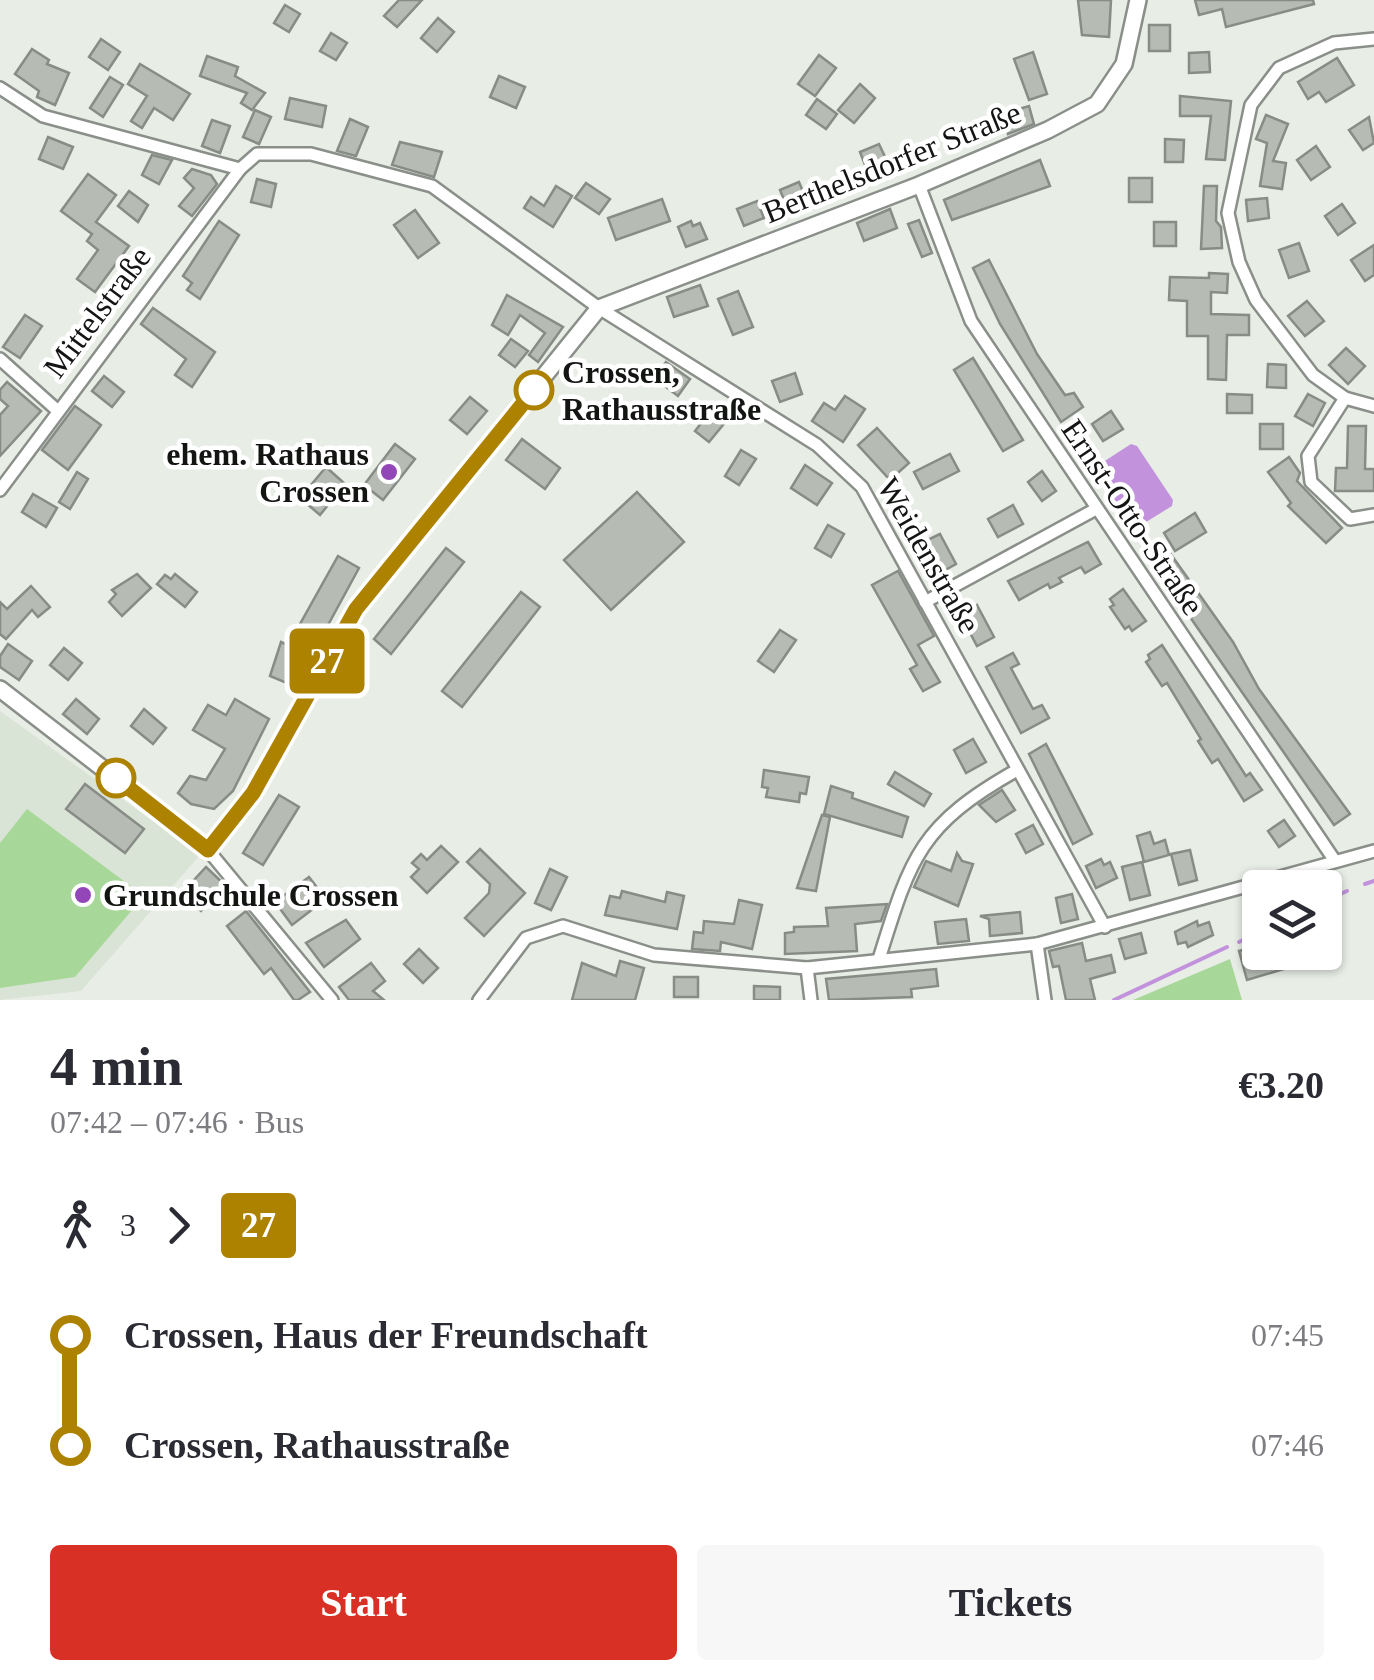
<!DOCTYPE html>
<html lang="en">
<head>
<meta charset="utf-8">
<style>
  body { margin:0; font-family:"Times New Roman",serif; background:#f7f7f7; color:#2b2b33; height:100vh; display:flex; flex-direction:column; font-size:38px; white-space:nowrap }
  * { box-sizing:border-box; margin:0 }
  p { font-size:32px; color:#7c7c81 }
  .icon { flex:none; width:55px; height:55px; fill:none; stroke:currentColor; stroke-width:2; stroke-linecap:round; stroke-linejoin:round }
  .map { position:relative; height:1000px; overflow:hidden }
  .sheet { display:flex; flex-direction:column; background:#fff; flex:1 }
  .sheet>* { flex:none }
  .badge { padding:0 20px; border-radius:8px; font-size:35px; line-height:65px }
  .buttons { position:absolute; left:1242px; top:870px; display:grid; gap:20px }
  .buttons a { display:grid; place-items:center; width:100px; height:100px; border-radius:10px; background:#fff; box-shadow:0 2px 8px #0004; font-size:50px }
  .map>.badge { position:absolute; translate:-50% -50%; box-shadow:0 0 0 5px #fff }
  .legs { display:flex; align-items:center; gap:15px; height:110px; padding:0 50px; font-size:32px }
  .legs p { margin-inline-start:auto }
  .headline { display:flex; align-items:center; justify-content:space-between; height:170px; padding:0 50px }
  h1 { font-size:55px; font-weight:700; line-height:75px }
  .action { display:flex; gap:20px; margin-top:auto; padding:20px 50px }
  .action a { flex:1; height:115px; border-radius:10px; background:#d93025; color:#fff; font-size:40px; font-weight:700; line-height:115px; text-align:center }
  .action a+a { background:#f7f7f7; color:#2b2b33 }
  ul { padding:0 50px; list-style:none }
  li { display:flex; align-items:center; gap:35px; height:110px; font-size:38px }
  li i { display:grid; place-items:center; width:15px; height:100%; margin:0 12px; background:currentColor }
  li i::after { content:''; width:25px; height:25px; margin:-12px; border:8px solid; border-radius:50%; background:#fff }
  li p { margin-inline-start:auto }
  li:first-child i { background:linear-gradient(#0000 50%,currentColor 0) }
  li:last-child i { background:linear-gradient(currentColor 50%,#0000 0) }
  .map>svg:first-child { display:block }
  .built { fill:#dae4d6 }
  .green { fill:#a8d899 }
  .water { fill:#c292dd }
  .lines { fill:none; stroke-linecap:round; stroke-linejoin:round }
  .stream { stroke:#c292dd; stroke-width:4 }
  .building { fill:#b6bbb4; stroke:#888c86; stroke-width:2.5 }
  .minor-casing { stroke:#8a8f89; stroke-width:16 }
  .tertiary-casing { stroke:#8a8f89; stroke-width:20 }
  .minor { stroke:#fff; stroke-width:11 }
  .tertiary { stroke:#fff; stroke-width:15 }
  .line-1-casing { stroke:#fff; stroke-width:22 }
  .line-1 { stroke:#ac8200; stroke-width:15 }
  .stop-1-dot { fill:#fff; stroke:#ac8200; stroke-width:5 }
  .poi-dot { fill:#9246b7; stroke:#fff; stroke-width:4 }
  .labels { text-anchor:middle; stroke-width:9; stroke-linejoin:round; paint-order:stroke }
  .street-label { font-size:32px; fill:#131513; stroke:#fff }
  .stop-label { font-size:32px; font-weight:bold; fill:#131513; stroke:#fff; text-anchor:start }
  .poi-label { font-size:32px; font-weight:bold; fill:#131513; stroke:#fff; text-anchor:end }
</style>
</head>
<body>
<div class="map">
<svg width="1374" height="1000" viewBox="0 0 1374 1000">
  <rect width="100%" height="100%" fill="#e8ede6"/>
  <!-- built -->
  <path class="built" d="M 0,711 L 200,855 L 81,991 L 0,1000 Z"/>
  <!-- green -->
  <g class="green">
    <path d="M 27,809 L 144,896 L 75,977 L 0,988 L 0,843 Z"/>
    <path d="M 1230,959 L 1242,1000 L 1133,1000 Z"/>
  </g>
  <!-- water -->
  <path class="water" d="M 1131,444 L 1137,446 L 1173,500 L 1172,506 L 1133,530 L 1095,471 L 1097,466 Z"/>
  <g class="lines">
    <!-- stream -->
    <g class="stream">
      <path d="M 1365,884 L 1374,881"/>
      <path d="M 1325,901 L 1347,891"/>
      <path d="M 1239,942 L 1260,932"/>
      <path d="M 1114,1000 L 1227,947"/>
    </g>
  </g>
  <!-- building -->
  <g class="building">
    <path d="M 399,0 L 422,0 L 397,27 L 384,16 Z"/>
    <path d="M 1078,0 L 1111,0 L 1109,37 L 1082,35 Z"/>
    <path d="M 1195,0 L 1313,0 L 1314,4 L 1226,27 L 1222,9 L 1199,15 Z"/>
    <path d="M 285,5 L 300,14 L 289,32 L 274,23 Z"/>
    <path d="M 438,18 L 454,32 L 437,52 L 421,38 Z"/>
    <rect x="1149" y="25" width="21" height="26"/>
    <path d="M 331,33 L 347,43 L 336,60 L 320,51 Z"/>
    <path d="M 101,39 L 120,52 L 108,70 L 89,57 Z"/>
    <path d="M 32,49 L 49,60 L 47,64 L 69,73 L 55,105 L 37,97 L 39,91 L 15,74 Z"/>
    <path d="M 1033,52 L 1047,94 L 1029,100 L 1014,59 Z"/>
    <path d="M 1209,52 L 1210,72 L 1189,73 L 1189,53 Z"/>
    <path d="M 819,55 L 836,68 L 815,96 L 798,84 Z"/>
    <path d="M 207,56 L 238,67 L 235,76 L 265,93 L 252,110 L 241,103 L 247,93 L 200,76 Z"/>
    <path d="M 1337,58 L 1354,85 L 1326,102 L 1319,92 L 1308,99 L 1298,82 Z"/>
    <path d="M 140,64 L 190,94 L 173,120 L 154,108 L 142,128 L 131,121 L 147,96 L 128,84 Z"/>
    <path d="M 499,76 L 525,87 L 516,108 L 490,97 Z"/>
    <path d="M 110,77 L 123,85 L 103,117 L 90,108 Z"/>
    <path d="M 860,84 L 875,98 L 854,123 L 838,110 Z"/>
    <path d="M 1180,96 L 1231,101 L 1225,160 L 1206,159 L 1211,116 L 1180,116 Z"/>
    <path d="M 290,98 L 326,106 L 322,127 L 285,119 Z"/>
    <path d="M 817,99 L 837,114 L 826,129 L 806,115 Z"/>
    <path d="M 1029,106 L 1034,124 L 1008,134 L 1002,114 Z"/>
    <path d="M 255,110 L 271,117 L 259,144 L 243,137 Z"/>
    <path d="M 1266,115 L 1288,124 L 1273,161 L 1286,163 L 1282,189 L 1260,186 L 1267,143 L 1256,139 Z"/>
    <path d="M 1369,117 L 1374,143 L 1363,150 L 1349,130 Z"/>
    <path d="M 350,119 L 368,127 L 356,156 L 337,151 Z"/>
    <path d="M 212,120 L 230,126 L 220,153 L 202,146 Z"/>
    <path d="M 48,137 L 73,147 L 63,169 L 39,159 Z"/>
    <path d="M 1165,139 L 1184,140 L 1183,162 L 1165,162 Z"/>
    <path d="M 400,142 L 442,152 L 434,177 L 392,165 Z"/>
    <path d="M 879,144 L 887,161 L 867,170 L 860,152 Z"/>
    <path d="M 1316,146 L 1330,167 L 1311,180 L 1297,160 Z"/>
    <path d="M 152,155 L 172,160 L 159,184 L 142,175 Z"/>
    <path d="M 1040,160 L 1050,186 L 952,220 L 944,200 Z"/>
    <path d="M 192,169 L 211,175 L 217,184 L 192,216 L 179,206 L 194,188 L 184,178 Z"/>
    <path d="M 88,174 L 116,195 L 96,222 L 129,246 L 95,292 L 77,279 L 98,250 L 87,241 L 92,234 L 61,211 Z"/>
    <rect x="1129" y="178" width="23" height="24"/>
    <path d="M 257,179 L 276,184 L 271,207 L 251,202 Z"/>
    <path d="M 799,182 L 808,204 L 789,212 L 780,190 Z"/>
    <path d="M 586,183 L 610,199 L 599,214 L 575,198 Z"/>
    <path d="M 556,186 L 572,196 L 553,227 L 524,208 L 531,197 L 544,206 Z"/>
    <path d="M 1204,186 L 1217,186 L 1216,221 L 1221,227 L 1222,248 L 1201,249 Z"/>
    <path d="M 129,191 L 148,205 L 138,222 L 118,206 Z"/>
    <path d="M 1267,198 L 1269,218 L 1248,221 L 1246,200 Z"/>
    <path d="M 662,199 L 670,221 L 616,240 L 608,218 Z"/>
    <path d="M 757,201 L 764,218 L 744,226 L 737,209 Z"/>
    <path d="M 1342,204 L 1355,223 L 1338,235 L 1325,216 Z"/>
    <path d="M 890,209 L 897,228 L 864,241 L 857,223 Z"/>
    <path d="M 415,210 L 439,243 L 418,258 L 394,225 Z"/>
    <path d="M 919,220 L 932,253 L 922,257 L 908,224 Z"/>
    <path d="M 219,221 L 239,235 L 200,299 L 187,290 L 192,283 L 183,276 Z"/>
    <path d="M 691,221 L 693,226 L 700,223 L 707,239 L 686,247 L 678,227 Z"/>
    <rect x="1154" y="222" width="22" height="24"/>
    <path d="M 1299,243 L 1309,271 L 1289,278 L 1279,250 Z"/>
    <path d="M 1374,245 L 1374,275 L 1365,281 L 1351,260 Z"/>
    <path d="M 989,260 L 1037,354 L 1065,395 L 1074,393 L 1083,407 L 1061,422 L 1000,324 L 973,268 Z"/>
    <path d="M 1209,273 L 1228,274 L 1227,293 L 1211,292 L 1211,314 L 1249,315 L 1249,335 L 1227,335 L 1226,380 L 1208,379 L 1208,336 L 1187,336 L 1187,301 L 1169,300 L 1170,277 L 1209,278 Z"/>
    <path d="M 700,285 L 708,306 L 674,317 L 667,297 Z"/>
    <path d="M 738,291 L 753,327 L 733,335 L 718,299 Z"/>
    <path d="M 507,295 L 563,327 L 538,362 L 529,355 L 545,333 L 520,315 L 508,335 L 492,325 Z"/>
    <path d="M 1307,301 L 1324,321 L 1305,336 L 1288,316 Z"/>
    <path d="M 153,308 L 215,352 L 192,387 L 175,375 L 186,359 L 141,324 Z"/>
    <path d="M 25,315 L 42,326 L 20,358 L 3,347 Z"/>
    <path d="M 511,339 L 528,351 L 515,367 L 499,355 Z"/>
    <path d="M 1346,348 L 1365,366 L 1348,384 L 1329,365 Z"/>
    <path d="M 973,358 L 1023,440 L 1003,451 L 954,370 Z"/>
    <path d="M 666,362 L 690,379 L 678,396 L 654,378 Z"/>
    <path d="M 1268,364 L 1286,365 L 1286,388 L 1267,387 Z"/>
    <path d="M 795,373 L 802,394 L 780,402 L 772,381 Z"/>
    <path d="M 104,376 L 124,392 L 112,407 L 92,391 Z"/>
    <path d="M 7,382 L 41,411 L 0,456 L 0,415 L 8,406 L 0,399 L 0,390 Z"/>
    <path d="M 1227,394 L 1252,395 L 1252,413 L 1227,413 Z"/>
    <path d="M 1308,394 L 1325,403 L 1313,426 L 1295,416 Z"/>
    <path d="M 845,396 L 865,409 L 843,442 L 812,421 L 824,403 L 835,410 Z"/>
    <path d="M 470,397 L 487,411 L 467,434 L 450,420 Z"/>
    <path d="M 75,406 L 101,425 L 68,470 L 42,450 Z"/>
    <path d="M 714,407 L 728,419 L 709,442 L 695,431 Z"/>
    <path d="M 1111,411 L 1123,429 L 1103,441 L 1092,424 Z"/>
    <rect x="1260" y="424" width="23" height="25"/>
    <path d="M 1348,426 L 1366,426 L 1365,469 L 1374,469 L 1374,491 L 1335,491 L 1336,468 L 1347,468 Z"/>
    <path d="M 877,428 L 909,463 L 890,480 L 858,445 Z"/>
    <path d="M 522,439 L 560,468 L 545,489 L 506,460 Z"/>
    <path d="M 395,444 L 415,459 L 383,500 L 364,485 Z"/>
    <path d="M 741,450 L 756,459 L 739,485 L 725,476 Z"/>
    <path d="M 950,454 L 959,471 L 923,489 L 914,472 Z"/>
    <path d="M 1289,457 L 1300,473 L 1297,481 L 1342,528 L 1326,543 L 1288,506 L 1291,503 L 1268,472 Z"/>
    <path d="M 805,465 L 832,483 L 817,505 L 791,488 Z"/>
    <path d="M 326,467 L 345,484 L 320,515 L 300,498 Z"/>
    <path d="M 1042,471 L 1056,491 L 1042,501 L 1028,482 Z"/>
    <path d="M 77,472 L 88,479 L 70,509 L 59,502 Z"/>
    <path d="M 637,492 L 684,542 L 611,610 L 564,560 Z"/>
    <path d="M 33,494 L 57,508 L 46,527 L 22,512 Z"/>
    <path d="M 1013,505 L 1023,524 L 998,537 L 988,519 Z"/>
    <path d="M 1195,513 L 1206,532 L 1175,551 L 1164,533 Z"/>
    <path d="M 828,525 L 844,534 L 831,557 L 815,548 Z"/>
    <path d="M 940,534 L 956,564 L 938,574 L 921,543 Z"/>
    <path d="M 1088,542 L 1101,564 L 1085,573 L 1081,567 L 1059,578 L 1062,582 L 1050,588 L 1048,584 L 1019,600 L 1008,581 Z"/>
    <path d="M 446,548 L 464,562 L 391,654 L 374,639 Z"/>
    <path d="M 1170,553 L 1233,642 L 1259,689 L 1350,814 L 1334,825 L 1154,565 Z"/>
    <path d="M 338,556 L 359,568 L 322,636 L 300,624 Z"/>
    <path d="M 898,571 L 934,636 L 918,645 L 940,682 L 923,691 L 910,669 L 917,665 L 872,585 Z"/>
    <path d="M 137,574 L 151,588 L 122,616 L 109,602 L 116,594 L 112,590 Z"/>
    <path d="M 175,574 L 197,592 L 185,607 L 157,584 L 165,575 L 171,579 Z"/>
    <path d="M 31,586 L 50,607 L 38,617 L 32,610 L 6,639 L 0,634 L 0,602 L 7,609 Z"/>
    <path d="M 1123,589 L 1146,621 L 1132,631 L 1129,626 L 1125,629 L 1110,607 L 1114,605 L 1110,599 Z"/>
    <path d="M 521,592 L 540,607 L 462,707 L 442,691 Z"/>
    <path d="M 977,605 L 994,637 L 977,646 L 960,614 Z"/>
    <path d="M 780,630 L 796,640 L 774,672 L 758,661 Z"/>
    <path d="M 281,642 L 304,653 L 289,684 L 270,676 Z"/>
    <path d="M 8,644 L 32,661 L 19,680 L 0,667 L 0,656 Z"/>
    <path d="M 1162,645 L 1246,776 L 1250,773 L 1262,790 L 1244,801 L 1218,759 L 1212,763 L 1198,741 L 1201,739 L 1167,683 L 1162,686 L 1146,662 L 1150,659 L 1148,655 Z"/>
    <path d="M 64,648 L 82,663 L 68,680 L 50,665 Z"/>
    <path d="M 1013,653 L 1019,664 L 1011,668 L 1033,709 L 1042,705 L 1049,718 L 1021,733 L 986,667 Z"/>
    <path d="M 76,699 L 99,719 L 87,734 L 63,714 Z"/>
    <path d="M 235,699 L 269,719 L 233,791 L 214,809 L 191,804 L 178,793 L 190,776 L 206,780 L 225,749 L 193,730 L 208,705 L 226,715 Z"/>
    <path d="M 144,709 L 166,728 L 153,744 L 131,726 Z"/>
    <path d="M 973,739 L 986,762 L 966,773 L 954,750 Z"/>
    <path d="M 1046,744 L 1092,834 L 1073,844 L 1029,754 Z"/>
    <path d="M 764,770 L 809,777 L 806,794 L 800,793 L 799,802 L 766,797 L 768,788 L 762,787 Z"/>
    <path d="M 895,772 L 931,794 L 924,806 L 888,784 Z"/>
    <path d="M 85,784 L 144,829 L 125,853 L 66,809 Z"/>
    <path d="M 831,786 L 853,793 L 852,798 L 908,817 L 902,837 L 824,814 Z"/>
    <path d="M 1002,790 L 1015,810 L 996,822 L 979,805 Z"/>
    <path d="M 279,795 L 299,807 L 263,865 L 243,853 Z"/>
    <path d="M 822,815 L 830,817 L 816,891 L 797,888 Z"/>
    <path d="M 1284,820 L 1295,836 L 1279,847 L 1268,831 Z"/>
    <path d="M 1033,825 L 1043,844 L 1026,853 L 1016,834 Z"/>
    <path d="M 1150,832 L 1154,844 L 1165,840 L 1169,855 L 1144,862 L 1137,836 Z"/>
    <path d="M 441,846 L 458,862 L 427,893 L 411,877 L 419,869 L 412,863 L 421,854 L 427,860 Z"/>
    <path d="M 480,849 L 525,893 L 484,936 L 465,918 L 489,893 L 490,884 L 467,862 Z"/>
    <path d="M 1190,850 L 1197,880 L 1179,885 L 1171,854 Z"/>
    <path d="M 957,853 L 962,861 L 973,864 L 958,906 L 914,887 L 926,861 L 951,871 Z"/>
    <path d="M 1101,859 L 1104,865 L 1110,862 L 1117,878 L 1096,888 L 1086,866 Z"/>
    <path d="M 1142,862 L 1150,895 L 1130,900 L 1122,867 Z"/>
    <path d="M 206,867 L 225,885 L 201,911 L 182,893 Z"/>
    <path d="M 550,869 L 567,877 L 551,910 L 535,903 Z"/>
    <path d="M 309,877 L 326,899 L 292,925 L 275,902 Z"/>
    <path d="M 622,891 L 665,902 L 667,892 L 684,896 L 677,929 L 605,915 L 610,896 L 620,898 Z"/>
    <path d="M 1072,894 L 1078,919 L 1061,923 L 1056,898 Z"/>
    <path d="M 739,900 L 762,905 L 752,949 L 721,942 L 720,951 L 692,949 L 694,932 L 703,933 L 704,921 L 734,924 Z"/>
    <path d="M 887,904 L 881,921 L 855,924 L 857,951 L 785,954 L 785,933 L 794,932 L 794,927 L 828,926 L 826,908 Z"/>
    <path d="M 246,911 L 310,992 L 298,1000 L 294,1000 L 271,968 L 264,974 L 227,926 Z"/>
    <path d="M 1020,912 L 1022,933 L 990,936 L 989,919 L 980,916 Z"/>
    <path d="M 966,919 L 969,941 L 938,944 L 935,922 Z"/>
    <path d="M 346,920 L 360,939 L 324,967 L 306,943 Z"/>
    <path d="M 1197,921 L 1198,926 L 1209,922 L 1213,935 L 1188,947 L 1186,942 L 1178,944 L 1175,932 Z"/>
    <path d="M 1141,933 L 1146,953 L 1125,959 L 1119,939 Z"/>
    <path d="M 1082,943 L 1086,961 L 1111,955 L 1115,972 L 1090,979 L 1095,1000 L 1066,1000 L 1059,966 L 1053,967 L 1049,951 Z"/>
    <path d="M 1258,946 L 1263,960 L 1280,955 L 1284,969 L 1247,980 L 1239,951 Z"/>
    <path d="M 419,949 L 438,968 L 423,983 L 404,964 Z"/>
    <path d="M 620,961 L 644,968 L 635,1000 L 572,1000 L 582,963 L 616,976 Z"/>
    <path d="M 371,963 L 385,981 L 373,991 L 384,1000 L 349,1000 L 339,987 Z"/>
    <path d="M 936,969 L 938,986 L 911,989 L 912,997 L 829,1000 L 826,979 Z"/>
    <rect x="674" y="977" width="24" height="20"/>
    <path d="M 754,986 L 780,987 L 780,1000 L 754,1000 Z"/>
  </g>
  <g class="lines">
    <!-- minor casing -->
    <g class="minor-casing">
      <g id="minor">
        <path d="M 1374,39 L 1334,43 L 1279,68 L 1251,105 L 1228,213 L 1239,262 L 1256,300 L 1313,375 L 1345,398 L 1374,406"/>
        <path d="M 0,88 L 43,116 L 240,169 L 257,154 L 311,154 L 432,186 L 599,308 L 817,445 L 862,487 L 1105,927"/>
        <path d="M 919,185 L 971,321 L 1335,861"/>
        <path d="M 0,359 L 58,411"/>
        <path d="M 1345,398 L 1308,456 L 1311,482 L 1350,519 L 1374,515"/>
        <path d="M 0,490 L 240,169"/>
        <path d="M 925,602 L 1096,509"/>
        <path d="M 208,850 L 332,1000"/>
        <path d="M 1037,944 L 1045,1000"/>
        <path d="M 879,959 C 911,856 920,825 1017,770"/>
        <path d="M 807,968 L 811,1000"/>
        <path d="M 479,1000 L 526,938 L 563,926 L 654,955 L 807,968 L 1037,944 L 1374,851"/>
      </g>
    </g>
    <!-- tertiary casing -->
    <g class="tertiary-casing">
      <path id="tertiary" d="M 0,689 L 208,850 L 253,793 L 356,609 L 599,308 L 919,185 L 1048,130 L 1097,104 L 1124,64 L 1138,0"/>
    </g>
    <!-- minor -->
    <use href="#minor" class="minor"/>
    <!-- tertiary -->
    <use href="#tertiary" class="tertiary"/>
  </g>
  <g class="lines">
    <!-- line-1 casing -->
    <g class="line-1-casing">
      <path id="line-1" d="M 116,778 L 208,850 L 253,793 L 356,609 L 534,390"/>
    </g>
    <!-- line-1 -->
    <use href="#line-1" class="line-1"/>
  </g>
  <!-- markers -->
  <g class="stop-1-dot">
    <circle cx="534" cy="390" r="18"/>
    <circle cx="116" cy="778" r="18"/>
  </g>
  <g class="poi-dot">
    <circle cx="389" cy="472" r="10"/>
    <circle cx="83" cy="895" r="10"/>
  </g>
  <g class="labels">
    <!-- street labels -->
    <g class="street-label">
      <text transform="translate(892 162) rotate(-22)" y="11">Berthelsdorfer Straße</text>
      <text transform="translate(97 312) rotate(-53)" y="11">Mittelstraße</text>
      <text transform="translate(1133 517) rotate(56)" y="11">Ernst-Otto-Straße</text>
      <text transform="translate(929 555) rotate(60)" y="11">Weidenstraße</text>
    </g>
    <!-- stop labels -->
    <g class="stop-label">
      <text x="562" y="383">Crossen,<tspan x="562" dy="37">Rathausstraße</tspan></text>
    </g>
    <!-- poi labels -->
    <g class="poi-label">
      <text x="369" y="465">ehem. Rathaus<tspan x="369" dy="37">Crossen</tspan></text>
      <text x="103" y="906" text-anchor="start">Grundschule Crossen</text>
    </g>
  </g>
</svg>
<div class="buttons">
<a><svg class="icon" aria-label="layers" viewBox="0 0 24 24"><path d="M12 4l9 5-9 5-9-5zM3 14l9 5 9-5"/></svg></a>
</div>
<b class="badge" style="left:327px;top:661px;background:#ac8200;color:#fff">27</b>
</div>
<section class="sheet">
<div class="headline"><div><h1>4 min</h1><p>07:42 – 07:46 · Bus</p></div><b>€3.20</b></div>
<div class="legs"><svg class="icon" aria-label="walk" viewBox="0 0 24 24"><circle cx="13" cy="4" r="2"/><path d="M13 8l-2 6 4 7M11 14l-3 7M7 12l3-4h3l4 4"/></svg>3<svg class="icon" aria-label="forward" viewBox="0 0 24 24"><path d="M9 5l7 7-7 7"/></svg><b class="badge" style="background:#ac8200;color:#fff">27</b></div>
<ul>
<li><i style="color:#ac8200"></i><b>Crossen, Haus der Freundschaft</b><p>07:45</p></li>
<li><i style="color:#ac8200"></i><b>Crossen, Rathausstraße</b><p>07:46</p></li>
</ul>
<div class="action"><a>Start</a><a>Tickets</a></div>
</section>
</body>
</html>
